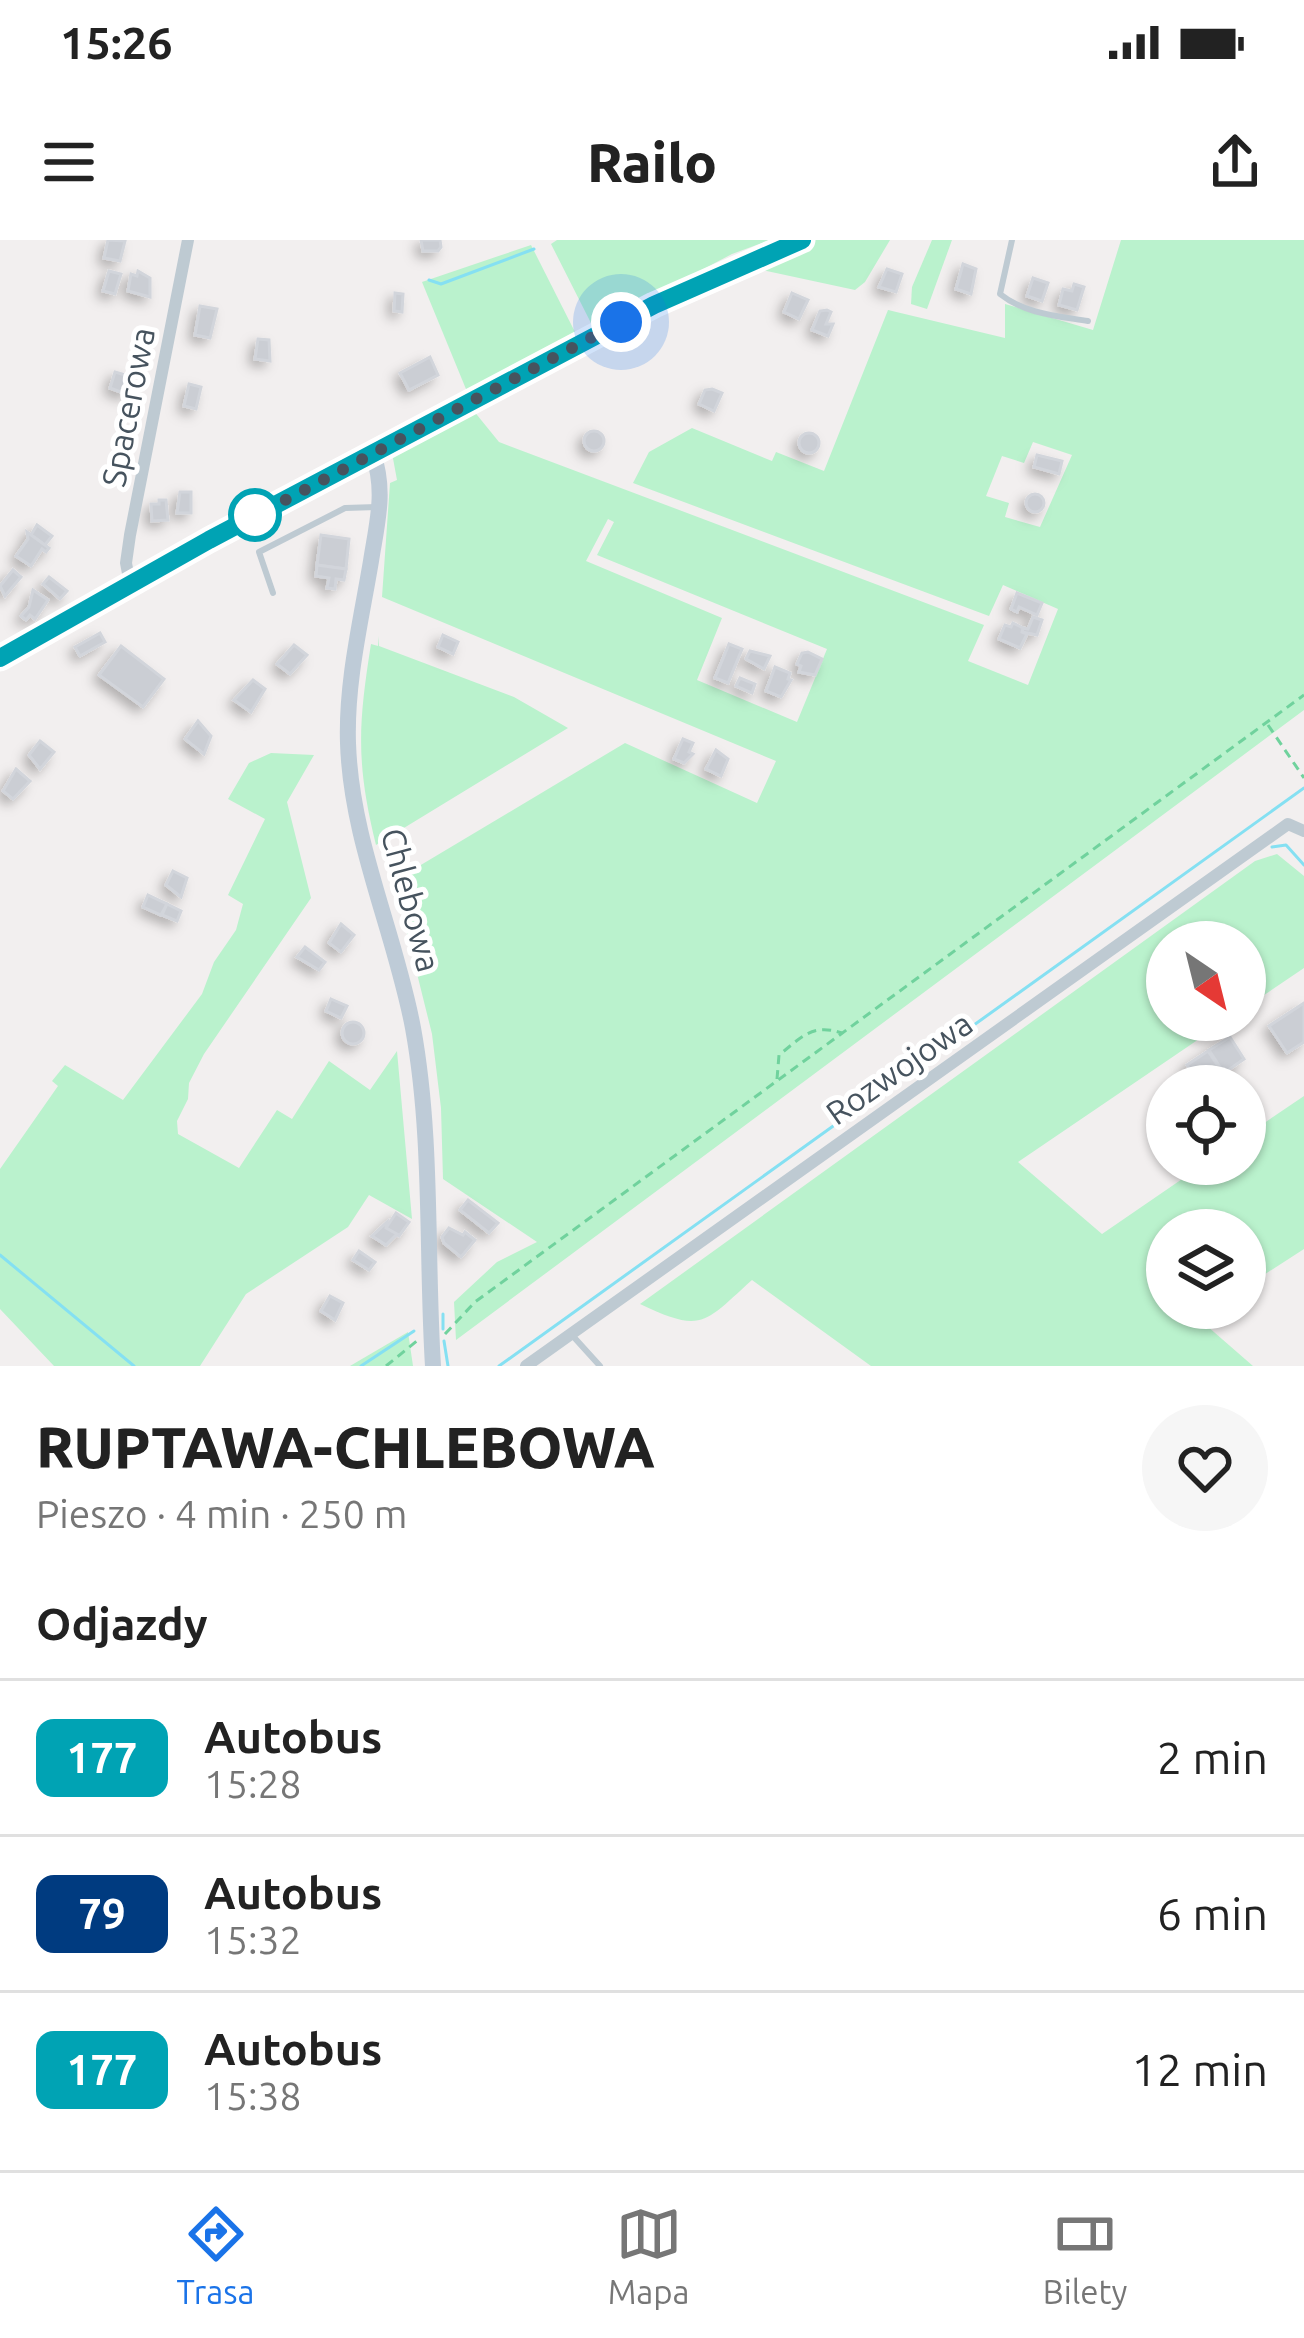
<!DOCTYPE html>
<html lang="pl">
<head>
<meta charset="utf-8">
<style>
  body { margin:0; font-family:Ubuntu,sans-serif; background:#f6f6f6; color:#222; height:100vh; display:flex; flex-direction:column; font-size:45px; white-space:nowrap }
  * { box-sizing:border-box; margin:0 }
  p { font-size:39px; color:#767676 }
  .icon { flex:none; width:66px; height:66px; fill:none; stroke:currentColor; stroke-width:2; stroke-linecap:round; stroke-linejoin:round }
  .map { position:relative; height:1126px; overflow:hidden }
  .side { display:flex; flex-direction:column; background:#fff; flex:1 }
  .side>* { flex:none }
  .badge { padding:0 24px; border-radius:18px; font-size:42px; line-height:78px }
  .needle { width:78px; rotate:145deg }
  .tools { position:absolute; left:1146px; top:681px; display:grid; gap:24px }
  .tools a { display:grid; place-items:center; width:120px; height:120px; border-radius:50%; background:#fff; box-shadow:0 3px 9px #0004; font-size:60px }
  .you { position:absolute; width:60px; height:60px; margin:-30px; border:9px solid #fff; border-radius:50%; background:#1a73e8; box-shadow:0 0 0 18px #1a73e833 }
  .map>.badge { position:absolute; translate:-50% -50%; box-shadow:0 0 0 6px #fff }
  h2 { padding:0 36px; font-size:45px; line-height:108px }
  .round { display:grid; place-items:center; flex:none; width:126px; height:126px; border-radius:63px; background:#f6f6f6 }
  .head { display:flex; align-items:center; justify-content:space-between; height:204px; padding:0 36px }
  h1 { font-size:57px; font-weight:800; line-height:90px }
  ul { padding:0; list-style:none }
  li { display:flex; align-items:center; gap:36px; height:156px; padding:0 36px; border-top:3px solid #e0e0e0 }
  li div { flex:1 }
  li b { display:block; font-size:45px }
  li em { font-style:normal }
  li .badge { min-width:132px; font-weight:700; text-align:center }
  .status { display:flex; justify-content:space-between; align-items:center; height:84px; padding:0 60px; background:#fff; direction:ltr }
  .status svg { height:33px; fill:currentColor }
  header { display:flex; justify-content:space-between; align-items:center; height:156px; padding:0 36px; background:#fff; font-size:54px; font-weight:800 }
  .menu { display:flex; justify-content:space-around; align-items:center; height:168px; border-top:3px solid #e0e0e0; background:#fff; font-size:33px; color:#767676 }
  .menu a { display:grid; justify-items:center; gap:6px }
  .menu .active { color:#1a73e8 }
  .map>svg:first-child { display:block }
  .green { fill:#baf2cd; fill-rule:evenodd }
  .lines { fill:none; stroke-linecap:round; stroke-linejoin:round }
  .stream { stroke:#85e0f2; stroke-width:3 }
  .building { fill:#cbced4; stroke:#d2d5db; stroke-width:3; filter:url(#shadow) }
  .path { stroke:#70d29d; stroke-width:3; stroke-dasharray:9 6; stroke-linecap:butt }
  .lane { stroke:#becad2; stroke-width:6 }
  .street { stroke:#becad2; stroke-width:12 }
  .secondary { stroke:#becbd7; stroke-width:16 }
  .line-casing { stroke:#fff; stroke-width:27 }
  .line { stroke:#00a3b4; stroke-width:18 }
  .walk { stroke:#46535e; stroke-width:12; stroke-dasharray:0 21.6 }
  .stop-dot { fill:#fff; stroke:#00a3b4; stroke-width:6 }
  .labels { text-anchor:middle; stroke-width:10; stroke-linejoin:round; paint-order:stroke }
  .street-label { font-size:33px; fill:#46535e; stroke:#fff }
</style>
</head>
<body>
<div class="status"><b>15:26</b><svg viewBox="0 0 49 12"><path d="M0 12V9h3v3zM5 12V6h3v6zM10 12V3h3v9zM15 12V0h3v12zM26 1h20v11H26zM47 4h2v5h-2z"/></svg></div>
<header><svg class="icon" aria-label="menu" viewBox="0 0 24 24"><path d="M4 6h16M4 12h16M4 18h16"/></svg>Railo<svg class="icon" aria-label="share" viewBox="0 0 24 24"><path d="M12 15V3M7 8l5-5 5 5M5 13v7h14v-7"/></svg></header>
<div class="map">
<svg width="1304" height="1126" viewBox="0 0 1304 1126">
  <defs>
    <filter id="shadow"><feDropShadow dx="-5.5" dy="5.5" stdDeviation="6" flood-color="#0004"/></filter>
  </defs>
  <rect width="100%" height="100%" fill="#f2efef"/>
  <!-- green -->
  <g class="green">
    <path d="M 557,0 L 770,0 L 732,14 L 593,87 L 551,4 Z"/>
    <path d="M 815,0 L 890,0 L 865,42 L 855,50 L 757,29 L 782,12 Z"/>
    <path d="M 932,0 L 952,0 L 927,69 L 911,64 L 912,47 Z"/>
    <path d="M 1121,0 L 1304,0 L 1304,470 L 456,1100 L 454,1062 L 497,1022 L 537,1002 L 443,939 L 441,868 L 432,794 L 394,641 L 625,503 L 757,563 L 776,521 L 382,357 L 390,243 L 397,240 L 392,213 L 473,170 L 499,202 L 984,385 L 968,421 L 1028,445 L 1058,369 L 1003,345 L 989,376 L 633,243 L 649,212 L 692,188 L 772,221 L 776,212 L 824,231 L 888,70 L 1005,98 L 1005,64 L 1093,90 ZM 1033,202 L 1072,215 L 1040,287 L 1005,277 L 1009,263 L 986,256 L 1002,216 L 1024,223 ZM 608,279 L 614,282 L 597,315 L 827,409 L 797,482 L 697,440 L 722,378 L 586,321 Z"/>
    <path d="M 531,5 L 577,96 L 468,154 L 422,42 Z"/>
    <path d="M 379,396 L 379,406 L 514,457 L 568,488 L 376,605 C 356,523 358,486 371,404 L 378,406 Z"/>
    <path d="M 271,513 L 314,515 L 287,562 L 311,658 L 204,814 L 189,843 L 188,859 L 177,881 L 178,894 L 239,928 L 277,870 L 292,879 L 329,821 L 370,850 L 397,811 L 412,979 L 369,955 L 348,987 L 246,1054 L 200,1126 L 54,1126 L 0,1069 L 0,929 L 58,846 L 52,841 L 65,825 L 123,860 L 202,754 L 214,722 L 236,690 L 243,664 L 228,655 L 265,579 L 228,559 L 249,523 Z"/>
    <path d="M 1277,614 L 1304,636 L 1304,728 L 1245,768 L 1245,702 L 1167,702 L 1167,780 L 1227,780 L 1018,922 L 1102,994 L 1204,924 L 1245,924 L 1245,896 L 1304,856 L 1304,1009 L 1245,1047 L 1245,990 L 1167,990 L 1167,1068 L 1213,1068 L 1199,1079 L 1253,1126 L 871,1126 L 752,1040 C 704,1083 703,1094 640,1064 L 1255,621 Z"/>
    <path d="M 408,1092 L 413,1126 L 350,1126 Z"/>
  </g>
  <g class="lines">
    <!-- stream -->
    <g class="stream">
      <path d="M 429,40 L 441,44 L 534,9"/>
      <path d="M 1272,607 L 1286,605 L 1304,625"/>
      <path d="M 0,1015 L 134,1126"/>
      <path d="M 443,1074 L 443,1089"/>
      <path d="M 444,1101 L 448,1126"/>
      <path d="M 361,1126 L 414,1091"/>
      <path d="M 499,1126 L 1304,548"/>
    </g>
  </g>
  <!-- building -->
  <g class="building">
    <path d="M 108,0 L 125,1 L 120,21 L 104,18 Z"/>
    <path d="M 421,0 L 440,0 L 441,7 L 438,11 L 423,11 Z"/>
    <path d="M 963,24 L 976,29 L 971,54 L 956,49 Z"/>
    <path d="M 887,29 L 902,34 L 896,52 L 879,47 Z"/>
    <path d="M 109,31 L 121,34 L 115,54 L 103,51 Z"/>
    <path d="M 138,31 L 150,38 L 150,57 L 128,51 L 131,34 L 137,36 Z"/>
    <path d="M 1033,38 L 1048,43 L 1042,61 L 1027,56 Z"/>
    <path d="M 1074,44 L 1084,47 L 1077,70 L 1059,65 L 1063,49 L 1072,51 Z"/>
    <path d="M 395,53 L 403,54 L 402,72 L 394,71 Z"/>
    <path d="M 792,53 L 808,60 L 799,79 L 784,72 Z"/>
    <path d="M 200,66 L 217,69 L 210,98 L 195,95 Z"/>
    <path d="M 827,70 L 831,72 L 826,84 L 833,84 L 828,96 L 812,90 L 820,71 Z"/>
    <path d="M 258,99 L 269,100 L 270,121 L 255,119 Z"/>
    <path d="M 430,117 L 438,135 L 409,150 L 400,133 Z"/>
    <path d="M 115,132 L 132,137 L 126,154 L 110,148 Z"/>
    <path d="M 189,144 L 201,147 L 196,169 L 184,166 Z"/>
    <path d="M 712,149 L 722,153 L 714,171 L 699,164 L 705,150 Z"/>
    <circle cx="594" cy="201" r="10"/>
    <circle cx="809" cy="203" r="10"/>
    <path d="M 1037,215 L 1062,221 L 1059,234 L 1034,227 Z"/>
    <path d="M 180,252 L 191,252 L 191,273 L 177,273 Z"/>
    <circle cx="1035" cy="263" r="9"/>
    <path d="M 159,260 L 166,260 L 168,280 L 152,281 L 151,264 L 159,264 Z"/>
    <path d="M 37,285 L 52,296 L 45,305 L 31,295 Z"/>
    <path d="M 27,292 L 49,308 L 46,312 L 42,309 L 31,326 L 16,316 L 28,299 Z"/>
    <path d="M 321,295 L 349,299 L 346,329 L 317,325 Z"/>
    <path d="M 317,325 L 346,329 L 344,340 L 336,339 L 335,349 L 327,348 L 329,338 L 316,336 Z"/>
    <path d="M 13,330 L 21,337 L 5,356 L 0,346 Z"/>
    <path d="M 49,337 L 67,351 L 60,359 L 43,344 Z"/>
    <path d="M 33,350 L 48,360 L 35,379 L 30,375 L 26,380 L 21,376 L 29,367 Z"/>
    <path d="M 1017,353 L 1042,363 L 1037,375 L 1019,367 L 1017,372 L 1011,369 Z"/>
    <path d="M 1033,377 L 1042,380 L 1037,395 L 1022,392 L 1023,388 L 1028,389 Z"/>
    <path d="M 1013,383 L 1023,388 L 1022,392 L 1027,394 L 1020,408 L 999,399 L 1005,385 L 1011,387 Z"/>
    <path d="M 100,393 L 105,402 L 80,416 L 75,407 Z"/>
    <path d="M 443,395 L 458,402 L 453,414 L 438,407 Z"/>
    <path d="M 729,404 L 742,409 L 728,443 L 715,438 Z"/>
    <path d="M 294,405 L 307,415 L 290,434 L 277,424 Z"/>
    <path d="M 121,406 L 164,439 L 143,467 L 99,435 Z"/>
    <path d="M 750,411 L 770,416 L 764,429 L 746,419 Z"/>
    <path d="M 808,412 L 822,419 L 815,435 L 799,432 L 801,426 L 797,424 L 802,413 Z"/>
    <path d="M 775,427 L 790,433 L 788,439 L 791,440 L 781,457 L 766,451 Z"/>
    <path d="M 740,438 L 755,444 L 752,453 L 736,446 Z"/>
    <path d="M 253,440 L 265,449 L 251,472 L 234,460 Z"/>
    <path d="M 198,481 L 211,496 L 204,514 L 185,499 Z"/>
    <path d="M 683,499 L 693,503 L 689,512 L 693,514 L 684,523 L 674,519 Z"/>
    <path d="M 40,501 L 54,512 L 40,529 L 29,515 Z"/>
    <path d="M 716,510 L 728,519 L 721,536 L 706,529 Z"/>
    <path d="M 16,529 L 30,541 L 13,559 L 3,551 Z"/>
    <path d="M 173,631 L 187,638 L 181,657 L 166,645 Z"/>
    <path d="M 148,655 L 167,664 L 161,675 L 143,667 Z"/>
    <path d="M 167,664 L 181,671 L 177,681 L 162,675 Z"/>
    <path d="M 341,684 L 354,695 L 341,712 L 329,703 Z"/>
    <path d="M 305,707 L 325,722 L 319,730 L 297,717 Z"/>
    <path d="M 331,759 L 347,766 L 341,778 L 326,771 Z"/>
    <path d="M 1304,763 L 1304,802 L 1287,813 L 1269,786 Z"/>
    <circle cx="353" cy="793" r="11"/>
    <path d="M 1230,797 L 1244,819 L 1224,833 L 1209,810 Z"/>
    <path d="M 1208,811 L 1231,846 L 1200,846 L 1187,825 Z"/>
    <path d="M 468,960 L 498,983 L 489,993 L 460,970 Z"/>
    <path d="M 396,973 L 409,982 L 399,996 L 386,988 Z"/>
    <path d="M 387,982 L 386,988 L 397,994 L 386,1005 L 372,996 Z"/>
    <path d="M 449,988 L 463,995 L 465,992 L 475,1000 L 461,1017 L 444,1003 L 442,997 Z"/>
    <path d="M 359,1011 L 375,1022 L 369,1030 L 353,1020 Z"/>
    <path d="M 330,1056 L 343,1063 L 335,1080 L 321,1071 Z"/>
  </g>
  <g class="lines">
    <!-- path -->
    <g class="path">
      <path d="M 1268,485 L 1304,538"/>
      <path d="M 777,839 L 779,815 C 802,797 812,783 842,793"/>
      <path d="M 445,1094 L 475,1062 L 1304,455"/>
      <path d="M 386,1126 L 418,1100"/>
    </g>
    <!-- lane -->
    <g class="lane">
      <path d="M 1012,0 L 1000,54 C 1025,74 1058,76 1088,81"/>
      <path d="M 273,353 L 259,312 L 345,268 L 377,267"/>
      <path d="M 571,1094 L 600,1126"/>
    </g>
    <!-- street -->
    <g class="street">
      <path d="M 130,344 L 126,323 L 130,295 L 188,0"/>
      <path d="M 526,1126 L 1288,584 L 1304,591"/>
    </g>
    <!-- secondary -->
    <g class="secondary">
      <path d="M 373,214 C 386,251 377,283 371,321 C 361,381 346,442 348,503 C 351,601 395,692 413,788 C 433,898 426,1014 433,1126"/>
      <path d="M 0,418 L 209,300 L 654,65 L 802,0"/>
    </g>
  </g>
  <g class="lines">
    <!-- line casing -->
    <g class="line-casing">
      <path id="line" d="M 0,418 L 209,300 L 654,65 L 802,0"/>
    </g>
    <!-- line -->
    <use href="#line" class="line"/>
    <!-- walk -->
    <path class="walk" d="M 255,275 L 242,283 L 621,82"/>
  </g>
  <!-- markers -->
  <circle class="stop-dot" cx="255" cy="275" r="24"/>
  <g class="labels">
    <!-- street labels -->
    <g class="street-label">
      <text transform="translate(128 167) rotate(-79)" y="12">Spacerowa</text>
      <text transform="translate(411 660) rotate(75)" y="12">Chlebowa</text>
      <text transform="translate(899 828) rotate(-35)" y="12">Rozwojowa</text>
    </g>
  </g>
</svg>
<div class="tools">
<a><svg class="needle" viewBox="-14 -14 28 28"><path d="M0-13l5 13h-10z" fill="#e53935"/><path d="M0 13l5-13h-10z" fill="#767676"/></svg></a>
<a><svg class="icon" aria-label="locate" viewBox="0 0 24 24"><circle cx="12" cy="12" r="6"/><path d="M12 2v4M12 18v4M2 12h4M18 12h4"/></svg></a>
<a><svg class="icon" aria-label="layers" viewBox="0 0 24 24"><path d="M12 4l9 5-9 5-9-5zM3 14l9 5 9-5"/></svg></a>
</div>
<div class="you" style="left:621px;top:82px"></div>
</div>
<section class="side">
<div class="head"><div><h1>RUPTAWA-CHLEBOWA</h1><p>Pieszo · 4 min · 250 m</p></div><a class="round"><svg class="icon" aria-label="heart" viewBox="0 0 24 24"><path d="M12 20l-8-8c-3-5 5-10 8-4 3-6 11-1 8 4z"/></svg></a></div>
<h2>Odjazdy</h2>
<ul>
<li><span class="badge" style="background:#00a3b4;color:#fff">177</span><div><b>Autobus</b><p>15:28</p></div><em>2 min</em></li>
<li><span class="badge" style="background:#003b80;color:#fff">79</span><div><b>Autobus</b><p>15:32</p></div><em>6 min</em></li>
<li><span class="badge" style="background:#00a3b4;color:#fff">177</span><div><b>Autobus</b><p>15:38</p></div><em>12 min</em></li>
</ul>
</section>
<nav class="menu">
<a class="active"><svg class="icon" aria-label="directions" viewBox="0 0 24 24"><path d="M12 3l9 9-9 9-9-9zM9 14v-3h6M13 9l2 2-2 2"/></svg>Trasa</a>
<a><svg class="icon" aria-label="map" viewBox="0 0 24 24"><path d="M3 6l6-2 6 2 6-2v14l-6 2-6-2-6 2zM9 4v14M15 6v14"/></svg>Mapa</a>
<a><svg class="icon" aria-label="tickets" viewBox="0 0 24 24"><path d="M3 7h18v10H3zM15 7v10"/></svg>Bilety</a>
</nav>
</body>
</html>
